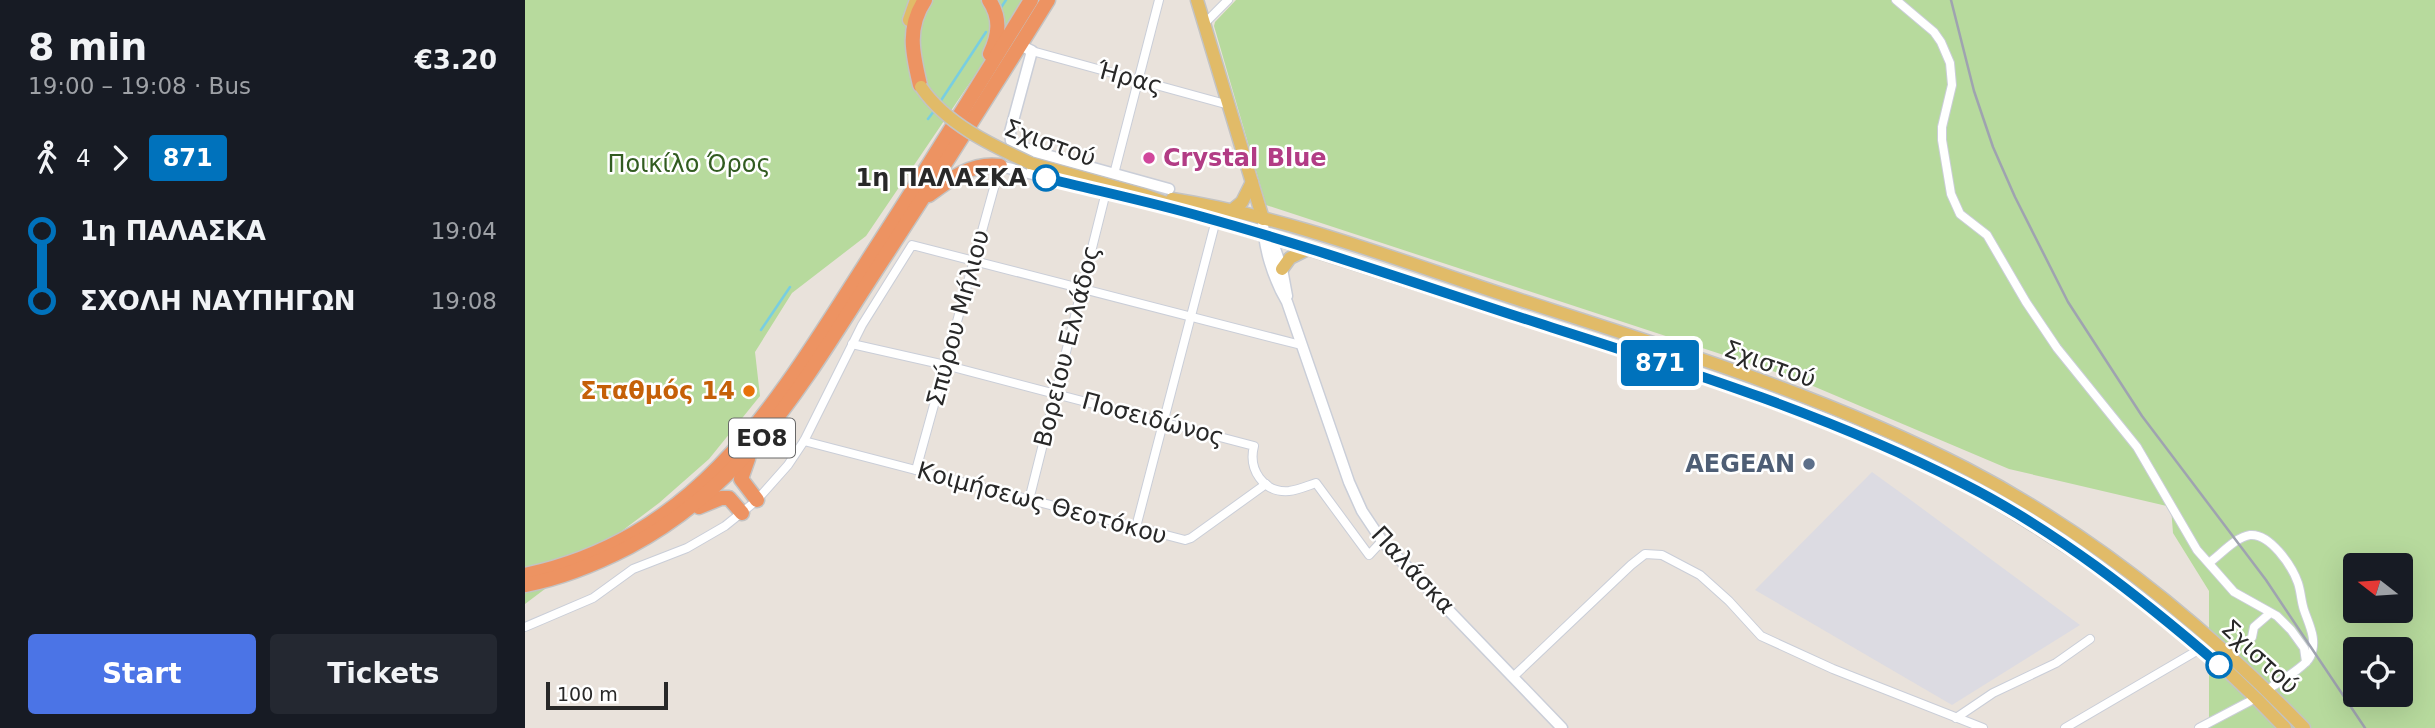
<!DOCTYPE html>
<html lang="en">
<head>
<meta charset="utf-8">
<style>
  body { margin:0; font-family:"DejaVu Sans",sans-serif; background:#242831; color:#f1f3f6; height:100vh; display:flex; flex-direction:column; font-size:26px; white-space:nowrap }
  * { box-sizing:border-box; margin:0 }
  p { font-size:23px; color:#9ea1a6 }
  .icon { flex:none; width:38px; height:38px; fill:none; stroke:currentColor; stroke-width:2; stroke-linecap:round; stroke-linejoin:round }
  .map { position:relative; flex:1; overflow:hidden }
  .drawer { display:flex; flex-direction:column; background:#171b24; width:525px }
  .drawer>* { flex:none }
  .badge { padding:0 14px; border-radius:5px; font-size:24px; line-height:46px }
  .needle { width:46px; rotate:287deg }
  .controls { position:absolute; left:1818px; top:553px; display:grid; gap:14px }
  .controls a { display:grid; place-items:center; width:70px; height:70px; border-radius:7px; background:#171b24; box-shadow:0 7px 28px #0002; font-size:35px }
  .scale { position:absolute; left:21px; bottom:18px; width:122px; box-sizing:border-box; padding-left:7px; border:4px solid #282828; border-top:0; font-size:19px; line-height:24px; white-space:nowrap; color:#282828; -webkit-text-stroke:5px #fff; paint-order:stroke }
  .map>.badge { position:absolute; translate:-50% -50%; box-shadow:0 0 0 4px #fff }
  .legs { display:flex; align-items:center; gap:10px; height:77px; padding:0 28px; font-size:23px }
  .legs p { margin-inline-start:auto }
  .overview { display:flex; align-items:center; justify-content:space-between; height:119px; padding:0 28px }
  h1 { font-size:38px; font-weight:700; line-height:52px }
  .primary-button { display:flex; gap:14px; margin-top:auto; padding:14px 28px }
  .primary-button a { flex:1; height:80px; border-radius:7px; background:#4b74e6; color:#fff; font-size:28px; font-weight:700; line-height:80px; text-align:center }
  .primary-button a+a { background:#242831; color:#f1f3f6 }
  ul { padding:0 28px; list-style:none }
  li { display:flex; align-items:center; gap:24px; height:70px; font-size:26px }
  li i { display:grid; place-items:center; width:10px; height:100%; margin:0 9px; background:currentColor }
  li i::after { content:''; width:18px; height:18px; margin:-9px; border:5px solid; border-radius:50%; background:#171b24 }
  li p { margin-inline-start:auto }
  li:first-child i { background:linear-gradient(#0000 50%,currentColor 0) }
  li:last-child i { background:linear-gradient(currentColor 50%,#0000 0) }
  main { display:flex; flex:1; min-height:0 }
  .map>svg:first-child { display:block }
  .industrial { fill:#dcdbe2 }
  .green { fill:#b7da9d; fill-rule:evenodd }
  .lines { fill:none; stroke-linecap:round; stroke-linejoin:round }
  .stream { stroke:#78cee1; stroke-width:2.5 }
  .street-casing { stroke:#caced8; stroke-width:10 }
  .secondary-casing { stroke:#caced8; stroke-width:13 }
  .primary-casing { stroke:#c3c3c3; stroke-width:15 }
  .highway-casing { stroke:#c3c3c3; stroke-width:17 }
  .street { stroke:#fff; stroke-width:8 }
  .secondary { stroke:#fff; stroke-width:10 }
  .primary { stroke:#e1bb68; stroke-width:12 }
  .highway { stroke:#ed9362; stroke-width:14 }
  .rail { stroke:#9fa3b0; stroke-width:2.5 }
  .primary-bridge-casing { stroke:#c3c3c3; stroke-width:15; stroke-linecap:butt }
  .primary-bridge { stroke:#e1bb68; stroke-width:12 }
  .line-1-casing { stroke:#fff; stroke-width:16 }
  .line-1 { stroke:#0072bc; stroke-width:10 }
  .hotel-dot { fill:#d1479c; stroke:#fff; stroke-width:2.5 }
  .stop-1-dot { fill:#fff; stroke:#0072bc; stroke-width:3.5 }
  .food-dot { fill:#e8710a; stroke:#fff; stroke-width:2.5 }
  .service-dot { fill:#5c6f8a; stroke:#fff; stroke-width:2.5 }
  .labels { text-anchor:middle; stroke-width:5; stroke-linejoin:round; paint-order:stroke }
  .shield { fill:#fff; stroke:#686868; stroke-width:2 }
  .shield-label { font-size:23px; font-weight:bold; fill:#282828 }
  .street-label { font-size:24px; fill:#282828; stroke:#fff }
  .hotel-label { font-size:24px; font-weight:bold; fill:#b23c85; stroke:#fff; text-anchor:start }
  .park-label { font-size:24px; fill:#325c21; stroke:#fff }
  .stop-label { font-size:24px; font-weight:bold; fill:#282828; stroke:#fff; text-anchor:end }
  .food-label { font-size:24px; font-weight:bold; fill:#c56008; stroke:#fff; text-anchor:end }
  .service-label { font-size:24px; font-weight:bold; fill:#4e5e75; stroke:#fff; text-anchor:end }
</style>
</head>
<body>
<main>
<section class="drawer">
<div class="overview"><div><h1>8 min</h1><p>19:00 – 19:08 · Bus</p></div><b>€3.20</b></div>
<div class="legs"><svg class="icon" aria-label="walk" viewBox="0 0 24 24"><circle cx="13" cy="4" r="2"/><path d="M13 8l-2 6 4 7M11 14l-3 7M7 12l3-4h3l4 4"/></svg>4<svg class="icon" aria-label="forward" viewBox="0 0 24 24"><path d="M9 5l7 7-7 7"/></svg><b class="badge" style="background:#0072bc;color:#fff">871</b></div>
<ul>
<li><i style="color:#0072bc"></i><b>1η ΠΑΛΑΣΚΑ</b><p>19:04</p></li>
<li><i style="color:#0072bc"></i><b>ΣΧΟΛΗ ΝΑΥΠΗΓΩΝ</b><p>19:08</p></li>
</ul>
<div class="primary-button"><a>Start</a><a>Tickets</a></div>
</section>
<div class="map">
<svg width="1910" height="728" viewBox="0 0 1910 728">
  <rect width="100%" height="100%" fill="#e9e2db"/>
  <!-- industrial -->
  <path class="industrial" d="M 1347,472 L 1383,498 L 1555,625 L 1427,705 L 1230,590 Z"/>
  <!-- green -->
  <g class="green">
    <path d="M 0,0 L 501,0 L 341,236 L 267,293 L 230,352 L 235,396 L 184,459 L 134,503 L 0,604 Z"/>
    <path d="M 711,0 L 1910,0 L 1910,728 L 1684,728 L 1684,591 L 1648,533 L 1646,507 L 1484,469 L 1269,378 L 741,205 L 689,26 L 690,22 ZM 1830,565 L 1876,565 L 1876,611 L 1830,611 ZM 1830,649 L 1876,649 L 1876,695 L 1830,695 Z"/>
  </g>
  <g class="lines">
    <!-- stream -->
    <g class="stream">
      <path d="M 475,9 L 481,0"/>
      <path d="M 415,102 L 461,32"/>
      <path d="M 403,119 L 409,111"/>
      <path d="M 236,330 L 265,287"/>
    </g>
    <!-- street casing -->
    <g class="street-casing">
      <g id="street">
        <path d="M 1371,0 L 1409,32 L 1416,42 L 1425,63 L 1427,85 L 1417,127 L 1417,140 L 1426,194 L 1435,214 L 1462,235 L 1501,302 L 1532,348 L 1612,447 L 1672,550 L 1709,592 L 1752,616 L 1766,630 L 1779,648 L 1781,662"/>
        <path d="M 679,24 L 703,0"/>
        <path d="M 507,51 L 704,105"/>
        <path d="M 589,174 L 634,0"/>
        <path d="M 327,344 L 420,365 L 729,446 C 723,469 738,493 764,491 C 773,490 782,486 791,483 L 844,555 L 857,541"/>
        <path d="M 279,441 L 660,540 L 666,538 L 741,484"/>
        <path d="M 391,470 L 475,166"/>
        <path d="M 504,500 L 581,192"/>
        <path d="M 611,527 L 691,220"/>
        <path d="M 1685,562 C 1696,554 1711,537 1725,535 C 1745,533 1767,566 1773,583 C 1776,592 1776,601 1779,610 C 1784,625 1793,640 1785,657 C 1780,667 1752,683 1742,690"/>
        <path d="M 0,627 L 68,598 L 108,569 L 162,548 L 200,526 L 231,501 L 263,465 L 279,441 L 337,325 L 387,245 L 776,345"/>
        <path d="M 1727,637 L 1729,627 L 1744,614"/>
        <path d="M 988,677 L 1106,565 L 1120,554 L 1137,555 L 1175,575 L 1204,601 L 1236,636 L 1308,669 L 1458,728"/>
        <path d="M 1431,718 L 1468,693 L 1531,663 L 1565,639"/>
        <path d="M 1540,728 L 1675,649"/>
        <path d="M 1674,728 L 1731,698"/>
      </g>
    </g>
    <!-- secondary casing -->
    <g class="secondary-casing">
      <g id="secondary">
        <path d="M 495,45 L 507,51 L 485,132 L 486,141 L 507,151 L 644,189"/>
        <path d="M 475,166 L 581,192"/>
        <path d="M 738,219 C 738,247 748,278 762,302 L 824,482 L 837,511 L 857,541 L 1037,728"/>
        <path d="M 745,234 L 757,269 L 762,296"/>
      </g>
    </g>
    <!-- primary casing -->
    <g class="primary-casing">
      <g id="primary">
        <path d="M 672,0 L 738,219"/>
        <path d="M 384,20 L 391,0"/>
        <path d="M 505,163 L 619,195 L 677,216 C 794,251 910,290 1026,327 C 1165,371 1306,417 1436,482 C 1463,496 1489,513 1515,529 C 1603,585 1689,652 1760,728"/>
        <path d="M 647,199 C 762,217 873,260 983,296 C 1138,346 1297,394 1442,469 C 1569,535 1680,626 1779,728"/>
        <path d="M 706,211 L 717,202 L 727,182"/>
        <path d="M 757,269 L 765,258 L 783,249"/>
      </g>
    </g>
    <!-- highway casing -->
    <g class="highway-casing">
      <g id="highway">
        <path d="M 464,0 C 476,18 474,35 465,54"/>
        <path d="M 395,85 C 388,55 381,28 400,0"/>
        <path d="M 404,195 C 425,179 447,162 475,166"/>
        <path d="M 223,459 L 216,479 L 232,500"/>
        <path d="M 174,507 L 196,498 L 204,498 L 217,513"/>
        <path d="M 0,575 C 177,537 253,400 343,260 C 399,174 452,87 506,0"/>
        <path d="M 0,585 C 37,578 71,564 104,547 C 225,483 283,374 355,264 C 412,177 468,89 523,0"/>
      </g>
    </g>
    <!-- street -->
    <use href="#street" class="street"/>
    <!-- secondary -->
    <use href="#secondary" class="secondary"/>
    <!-- primary -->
    <use href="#primary" class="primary"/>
    <!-- highway -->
    <use href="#highway" class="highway"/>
    <!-- rail -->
    <path class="rail" d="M 1426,0 L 1449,91 L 1468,147 L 1490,197 L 1543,302 L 1617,416 L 1741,580 L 1840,728"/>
    <!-- primary-bridge casing -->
    <g class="primary-bridge-casing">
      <path id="primary-bridge" d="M 396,87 C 421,124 466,145 505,163"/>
    </g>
    <!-- primary-bridge -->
    <use href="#primary-bridge" class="primary-bridge"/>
  </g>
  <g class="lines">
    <!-- line-1 casing -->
    <g class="line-1-casing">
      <path id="line-1" d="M 521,178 C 573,191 626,202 678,217 C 783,246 887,282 991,316 C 1141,364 1296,411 1437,483 C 1530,530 1615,597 1694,665"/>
    </g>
    <!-- line-1 -->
    <use href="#line-1" class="line-1"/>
  </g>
  <!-- markers -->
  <circle class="hotel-dot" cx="624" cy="158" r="7"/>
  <g class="stop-1-dot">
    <circle cx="521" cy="178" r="12"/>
    <circle cx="1694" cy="665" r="12"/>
  </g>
  <circle class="food-dot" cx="224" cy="391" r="7"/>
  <circle class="service-dot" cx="1284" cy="464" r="7"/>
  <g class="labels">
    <!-- shield labels -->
    <rect class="shield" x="204" y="418.5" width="66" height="39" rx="5"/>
    <g class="shield-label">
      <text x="237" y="446">ΕΟ8</text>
    </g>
    <!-- street labels -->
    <g class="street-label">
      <text transform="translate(605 78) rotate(15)" y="8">Ήρας</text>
      <text transform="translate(525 143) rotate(20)" y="8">Σχιστού</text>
      <text transform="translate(433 318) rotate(-75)" y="8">Σπύρου Μήλιου</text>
      <text transform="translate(542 346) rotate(-76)" y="8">Βορείου Ελλάδος</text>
      <text transform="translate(1245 364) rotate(20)" y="8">Σχιστού</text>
      <text transform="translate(628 419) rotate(15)" y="8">Ποσειδώνος</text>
      <text transform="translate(517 503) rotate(15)" y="8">Κοιμήσεως Θεοτόκου</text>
      <text transform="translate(888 570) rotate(47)" y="8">Παλάσκα</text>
      <text transform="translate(1735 657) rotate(43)" y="8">Σχιστού</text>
    </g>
    <!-- hotel labels -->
    <g class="hotel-label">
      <text x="638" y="166">Crystal Blue</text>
    </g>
    <!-- park labels -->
    <g class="park-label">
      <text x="164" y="172">Ποικίλο Όρος</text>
    </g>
    <!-- stop labels -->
    <g class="stop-label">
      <text x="502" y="186">1η ΠΑΛΑΣΚΑ</text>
    </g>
    <!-- food labels -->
    <g class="food-label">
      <text x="210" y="399">Σταθμός 14</text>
    </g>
    <!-- service labels -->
    <g class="service-label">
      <text x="1270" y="472">AEGEAN</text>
    </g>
  </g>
</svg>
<div class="controls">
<a><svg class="needle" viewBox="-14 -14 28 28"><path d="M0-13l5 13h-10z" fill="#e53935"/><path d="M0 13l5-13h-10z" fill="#9ea1a6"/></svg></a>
<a><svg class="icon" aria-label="locate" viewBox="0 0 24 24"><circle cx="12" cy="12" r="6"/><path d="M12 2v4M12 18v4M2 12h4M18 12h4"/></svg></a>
</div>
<div class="scale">100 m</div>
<b class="badge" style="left:1135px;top:363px;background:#0072bc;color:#fff">871</b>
</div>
</main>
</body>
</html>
